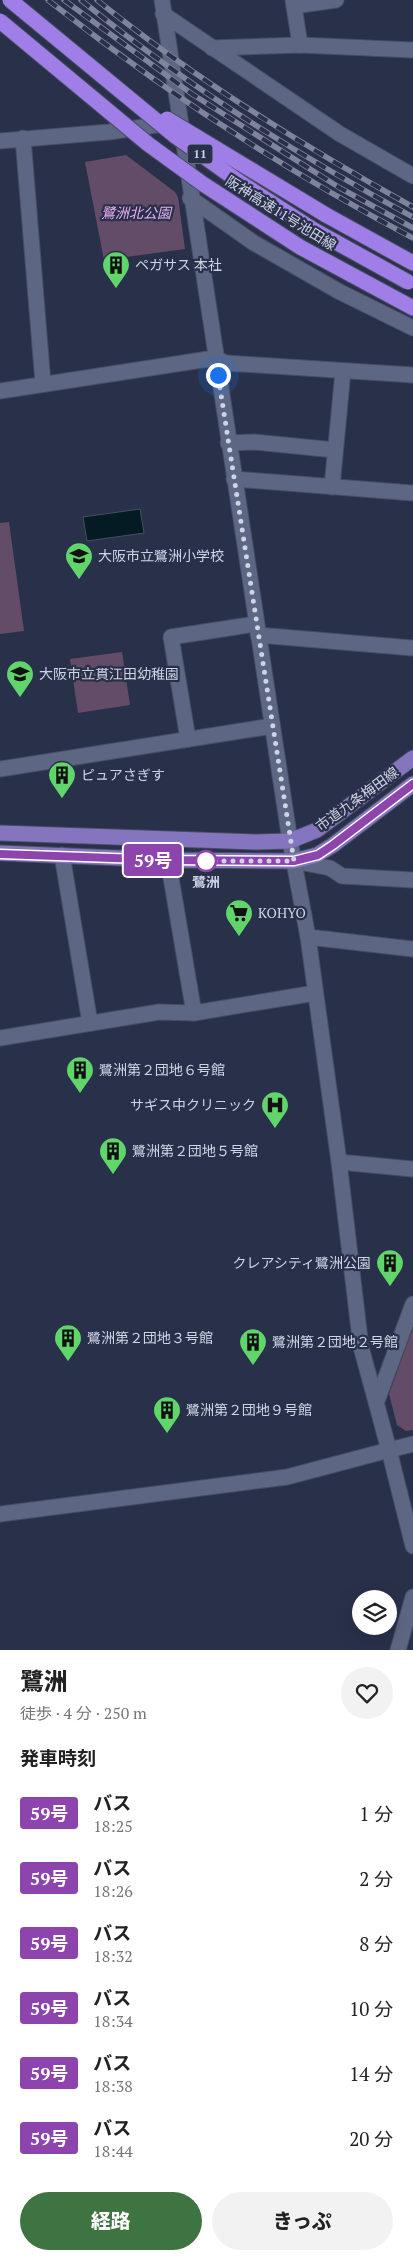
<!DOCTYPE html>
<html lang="ja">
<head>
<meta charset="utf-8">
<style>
  body { margin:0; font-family:"PT Serif","Noto Sans JP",serif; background:#f2f2f2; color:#222; height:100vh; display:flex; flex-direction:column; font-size:19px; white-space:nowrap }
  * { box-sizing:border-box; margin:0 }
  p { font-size:16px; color:#767676 }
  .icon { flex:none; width:28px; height:28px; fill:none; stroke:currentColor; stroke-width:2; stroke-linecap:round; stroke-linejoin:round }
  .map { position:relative; height:1650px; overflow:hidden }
  .panel { display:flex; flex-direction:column; background:#fff; flex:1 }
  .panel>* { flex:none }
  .badge { padding:0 10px; border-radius:4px; font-size:18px; line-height:32px }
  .tools { position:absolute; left:352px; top:1590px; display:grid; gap:10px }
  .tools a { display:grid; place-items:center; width:45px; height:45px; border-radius:50%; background:#fff; box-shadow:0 5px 20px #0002; font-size:25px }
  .you { position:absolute; width:25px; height:25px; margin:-12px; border:4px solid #fff; border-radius:50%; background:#1a73e8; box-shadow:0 0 0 8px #1a73e833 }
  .map>.badge { position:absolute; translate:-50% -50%; box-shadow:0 0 0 2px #fff }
  h2 { padding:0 20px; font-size:19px; line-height:45px }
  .round { display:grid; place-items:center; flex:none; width:52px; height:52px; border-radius:26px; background:#f2f2f2 }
  .head { display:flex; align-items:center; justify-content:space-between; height:85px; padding:0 20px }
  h1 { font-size:24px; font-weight:800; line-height:38px }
  .primary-button { display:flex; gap:10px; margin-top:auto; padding:10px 20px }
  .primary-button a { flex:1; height:58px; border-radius:30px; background:#3e7342; color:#fff; font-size:20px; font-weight:800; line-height:58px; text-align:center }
  .primary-button a+a { background:#f2f2f2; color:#222 }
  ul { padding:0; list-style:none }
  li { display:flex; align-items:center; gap:15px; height:65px; padding:0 20px }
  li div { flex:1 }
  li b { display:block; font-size:19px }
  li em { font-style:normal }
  li .badge { min-width:55px; font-weight:700; text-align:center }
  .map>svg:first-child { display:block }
  .green { fill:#634c67 }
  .water { fill:#041b23; stroke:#41525d }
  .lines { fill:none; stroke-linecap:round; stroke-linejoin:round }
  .minor-casing { stroke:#474d62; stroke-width:17 }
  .major-casing { stroke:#474d62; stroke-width:17 }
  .highway-casing { stroke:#474d62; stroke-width:17 }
  .minor { stroke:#5d6683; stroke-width:15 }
  .major { stroke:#8575bf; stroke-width:15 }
  .highway { stroke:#9f7fe7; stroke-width:15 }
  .rail-casing { stroke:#7e8499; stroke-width:5.5 }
  .rail { stroke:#29304a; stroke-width:4; stroke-dasharray:11; stroke-linecap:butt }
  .highway-bridge-casing { stroke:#474d62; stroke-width:17; stroke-linecap:butt }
  .highway-bridge { stroke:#9f7fe7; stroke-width:15 }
  .line-casing { stroke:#fff; stroke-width:11 }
  .line { stroke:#8e44ad; stroke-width:8 }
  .walk { stroke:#ced4e4; stroke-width:5; stroke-dasharray:0 9 }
  .stop-dot { fill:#fff; stroke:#8e44ad; stroke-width:2.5 }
  .labels { text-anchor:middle; stroke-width:4.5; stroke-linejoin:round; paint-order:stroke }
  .shield { fill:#29304a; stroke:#9ca3b6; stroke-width:1 }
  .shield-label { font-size:12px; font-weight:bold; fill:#ced4e4 }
  .park-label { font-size:14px; font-style:italic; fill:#eaaff3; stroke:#29304a }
  .street-label { font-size:14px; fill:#ced4e4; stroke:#29304a }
  .poi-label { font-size:14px; fill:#ced4e4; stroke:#29304a; text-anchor:start }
  .stop-label { font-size:14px; font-weight:bold; fill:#ced4e4; stroke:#29304a }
</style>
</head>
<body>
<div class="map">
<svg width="413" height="1650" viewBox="0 0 413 1650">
  <rect width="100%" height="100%" fill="#29304a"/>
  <!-- green -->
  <g class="green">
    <path d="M 126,155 L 175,192 L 178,197 L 185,249 L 104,260 L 85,162 Z"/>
    <path d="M 9,522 L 24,631 L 0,634 L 0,523 Z"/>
    <path d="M 122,652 L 130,705 L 78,713 L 70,659 Z"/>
    <path d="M 413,1328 L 413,1430 L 406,1431 L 397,1425 L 389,1394 Z"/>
  </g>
  <!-- water -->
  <path class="water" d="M 140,509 L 144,533 L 87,541 L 83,517 Z"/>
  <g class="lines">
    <!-- minor casing -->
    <g class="minor-casing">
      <g id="minor">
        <path d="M 293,0 L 300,45"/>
        <path d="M 294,6 L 336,0"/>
        <path d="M 163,14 L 340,134 L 413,176"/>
        <path d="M 212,48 L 300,45 L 413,50"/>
        <path d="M 23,138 L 43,383"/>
        <path d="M 0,141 L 109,132 L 170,123"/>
        <path d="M 190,198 L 254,243 L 340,292 L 413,328"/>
        <path d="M 0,391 L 215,358 L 226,363 L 413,375"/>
        <path d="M 228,443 L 254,442 L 335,450"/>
        <path d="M 234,479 L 413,493"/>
        <path d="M 332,487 L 343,371"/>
        <path d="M 258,635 L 413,648"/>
        <path d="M 188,739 L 171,637 L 256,624"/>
        <path d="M 0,769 L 272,726"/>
        <path d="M 62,855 L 90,1023"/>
        <path d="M 168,860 L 194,1013"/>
        <path d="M 294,861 L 330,868 L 342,876 L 413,880"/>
        <path d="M 308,937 L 413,949"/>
        <path d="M 0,1038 L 159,1012 L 194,1013 L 315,993"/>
        <path d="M 339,1162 L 413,1169"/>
        <path d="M 377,1401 L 413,1304"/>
        <path d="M 413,1444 L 389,1450 L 413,1546"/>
        <path d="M 0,1514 L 287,1477 L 389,1450 L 361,1347 L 339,1162 L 308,937 L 290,841 L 162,0"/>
        <path d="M 398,1650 L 413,1597"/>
      </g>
    </g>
    <!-- major casing -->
    <g class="major-casing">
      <g id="major">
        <path d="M 0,833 L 256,842 L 290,841 L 317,830 L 413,758"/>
        <path d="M 0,853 L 168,860 L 294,861 L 317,855 L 333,845 L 413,784"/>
      </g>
    </g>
    <!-- highway casing -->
    <g class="highway-casing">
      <g id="highway">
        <path d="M 326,215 L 413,263"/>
        <path d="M 300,247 L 413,308"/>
      </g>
    </g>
    <!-- minor -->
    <use href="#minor" class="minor"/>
    <!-- major -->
    <use href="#major" class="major"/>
    <!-- highway -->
    <use href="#highway" class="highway"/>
    <!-- rail casing -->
    <g class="rail-casing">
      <g id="rail">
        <path d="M 48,0 C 162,90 284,170 413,238"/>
        <path d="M 64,0 L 192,94 L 340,188 L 413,228"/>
        <path d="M 81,0 C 183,83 297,155 413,217"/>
        <path d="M 97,0 C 195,79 303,146 413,207"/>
      </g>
    </g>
    <!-- rail -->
    <use href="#rail" class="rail"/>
    <!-- highway-bridge casing -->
    <g class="highway-bridge-casing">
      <g id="highway-bridge">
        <path d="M 10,0 L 175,136 L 241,183 L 314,230 L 408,282"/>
        <path d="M 0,21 L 148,144 L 203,184 L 300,247"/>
        <path d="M 167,119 L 326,215"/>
      </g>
    </g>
    <!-- highway-bridge -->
    <use href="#highway-bridge" class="highway-bridge"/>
  </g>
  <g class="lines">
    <!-- line casing -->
    <g class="line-casing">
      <path id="line" d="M 0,854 L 168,860 L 294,861 L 318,855 L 333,845 L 413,784"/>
    </g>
    <!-- line -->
    <use href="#line" class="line"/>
    <!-- walk -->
    <path class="walk" d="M 206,861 L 294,861 L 218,375"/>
  </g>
  <!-- icons -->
  <defs>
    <g id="building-pin" transform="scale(1.4375)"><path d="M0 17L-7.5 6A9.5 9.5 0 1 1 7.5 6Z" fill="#60d56a" stroke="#29304a"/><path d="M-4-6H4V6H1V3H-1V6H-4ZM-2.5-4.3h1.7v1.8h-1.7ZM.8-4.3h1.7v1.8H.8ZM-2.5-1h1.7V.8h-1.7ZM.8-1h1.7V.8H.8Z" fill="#111"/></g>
    <g id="school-pin" transform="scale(1.4375)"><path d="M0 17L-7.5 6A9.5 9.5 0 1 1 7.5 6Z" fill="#60d56a" stroke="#29304a"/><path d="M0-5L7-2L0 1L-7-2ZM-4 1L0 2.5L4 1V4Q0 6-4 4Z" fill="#111"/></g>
    <g id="supermarket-pin" transform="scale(1.4375)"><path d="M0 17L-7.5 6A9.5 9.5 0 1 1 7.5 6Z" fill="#60d56a" stroke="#29304a"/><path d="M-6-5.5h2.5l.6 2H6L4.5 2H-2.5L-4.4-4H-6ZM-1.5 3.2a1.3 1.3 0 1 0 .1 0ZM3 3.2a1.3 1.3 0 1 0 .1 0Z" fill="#111"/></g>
    <g id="hospital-pin" transform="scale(1.4375)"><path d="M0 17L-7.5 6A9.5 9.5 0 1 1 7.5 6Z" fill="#60d56a" stroke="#29304a"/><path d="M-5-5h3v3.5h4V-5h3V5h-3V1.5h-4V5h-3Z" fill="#111"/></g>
  </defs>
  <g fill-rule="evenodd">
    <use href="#building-pin" x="116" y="265"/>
    <use href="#school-pin" x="79" y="556"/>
    <use href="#school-pin" x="20" y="674"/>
    <use href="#building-pin" x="62" y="775"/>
    <use href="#supermarket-pin" x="239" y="913"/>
    <use href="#building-pin" x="80" y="1070"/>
    <use href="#hospital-pin" x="275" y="1105"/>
    <use href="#building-pin" x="113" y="1151"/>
    <use href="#building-pin" x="390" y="1263"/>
    <use href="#building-pin" x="68" y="1338"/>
    <use href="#building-pin" x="253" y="1342"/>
    <use href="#building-pin" x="167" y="1410"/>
  </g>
  <!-- markers -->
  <circle class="stop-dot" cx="206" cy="861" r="10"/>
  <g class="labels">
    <!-- shield labels -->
    <rect class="shield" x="187.5" y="144.5" width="25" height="19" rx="4"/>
    <g class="shield-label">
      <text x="200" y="158">11</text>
    </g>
    <!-- park labels -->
    <g class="park-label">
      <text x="136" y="218">鷺洲北公園</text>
    </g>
    <!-- street labels -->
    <g class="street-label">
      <text transform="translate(281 213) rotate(32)" y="5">阪神高速11号池田線</text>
      <text transform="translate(357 799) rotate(-36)" y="5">市道九条梅田線</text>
    </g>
    <!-- poi labels -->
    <g class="poi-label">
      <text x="135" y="270">ペガサス 本社</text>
      <text x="98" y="561">大阪市立鷺洲小学校</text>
      <text x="39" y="679">大阪市立貫江田幼稚園</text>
      <text x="81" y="780">ピュアさぎす</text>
      <text x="258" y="918">KOHYO</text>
      <text x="99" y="1075">鷺洲第２団地６号館</text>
      <text x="256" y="1110" text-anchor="end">サギス中クリニック</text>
      <text x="132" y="1156">鷺洲第２団地５号館</text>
      <text x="371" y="1268" text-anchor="end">クレアシティ鷺洲公園</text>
      <text x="87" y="1343">鷺洲第２団地３号館</text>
      <text x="272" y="1347">鷺洲第２団地２号館</text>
      <text x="186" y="1415">鷺洲第２団地９号館</text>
    </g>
    <!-- stop labels -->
    <g class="stop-label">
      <text x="206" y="887">鷺洲</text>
    </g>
  </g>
</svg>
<div class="tools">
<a><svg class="icon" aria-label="layers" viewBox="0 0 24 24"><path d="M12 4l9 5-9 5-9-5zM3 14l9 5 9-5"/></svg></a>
</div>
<div class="you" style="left:218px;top:375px"></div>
<b class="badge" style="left:153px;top:860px;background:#8e44ad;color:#fff">59号</b>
</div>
<section class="panel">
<div class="head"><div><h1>鷺洲</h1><p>徒歩 · 4 分 · 250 m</p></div><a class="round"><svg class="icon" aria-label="heart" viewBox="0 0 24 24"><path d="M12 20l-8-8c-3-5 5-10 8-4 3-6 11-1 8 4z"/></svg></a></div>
<h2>発車時刻</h2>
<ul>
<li><span class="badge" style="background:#8e44ad;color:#fff">59号</span><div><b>バス</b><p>18:25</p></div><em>1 分</em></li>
<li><span class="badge" style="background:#8e44ad;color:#fff">59号</span><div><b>バス</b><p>18:26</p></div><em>2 分</em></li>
<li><span class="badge" style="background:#8e44ad;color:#fff">59号</span><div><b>バス</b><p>18:32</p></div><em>8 分</em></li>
<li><span class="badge" style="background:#8e44ad;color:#fff">59号</span><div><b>バス</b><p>18:34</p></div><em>10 分</em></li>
<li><span class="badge" style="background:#8e44ad;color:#fff">59号</span><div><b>バス</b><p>18:38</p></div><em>14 分</em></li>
<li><span class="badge" style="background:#8e44ad;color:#fff">59号</span><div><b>バス</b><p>18:44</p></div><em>20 分</em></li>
</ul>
<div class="primary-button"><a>経路</a><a>きっぷ</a></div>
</section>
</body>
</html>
